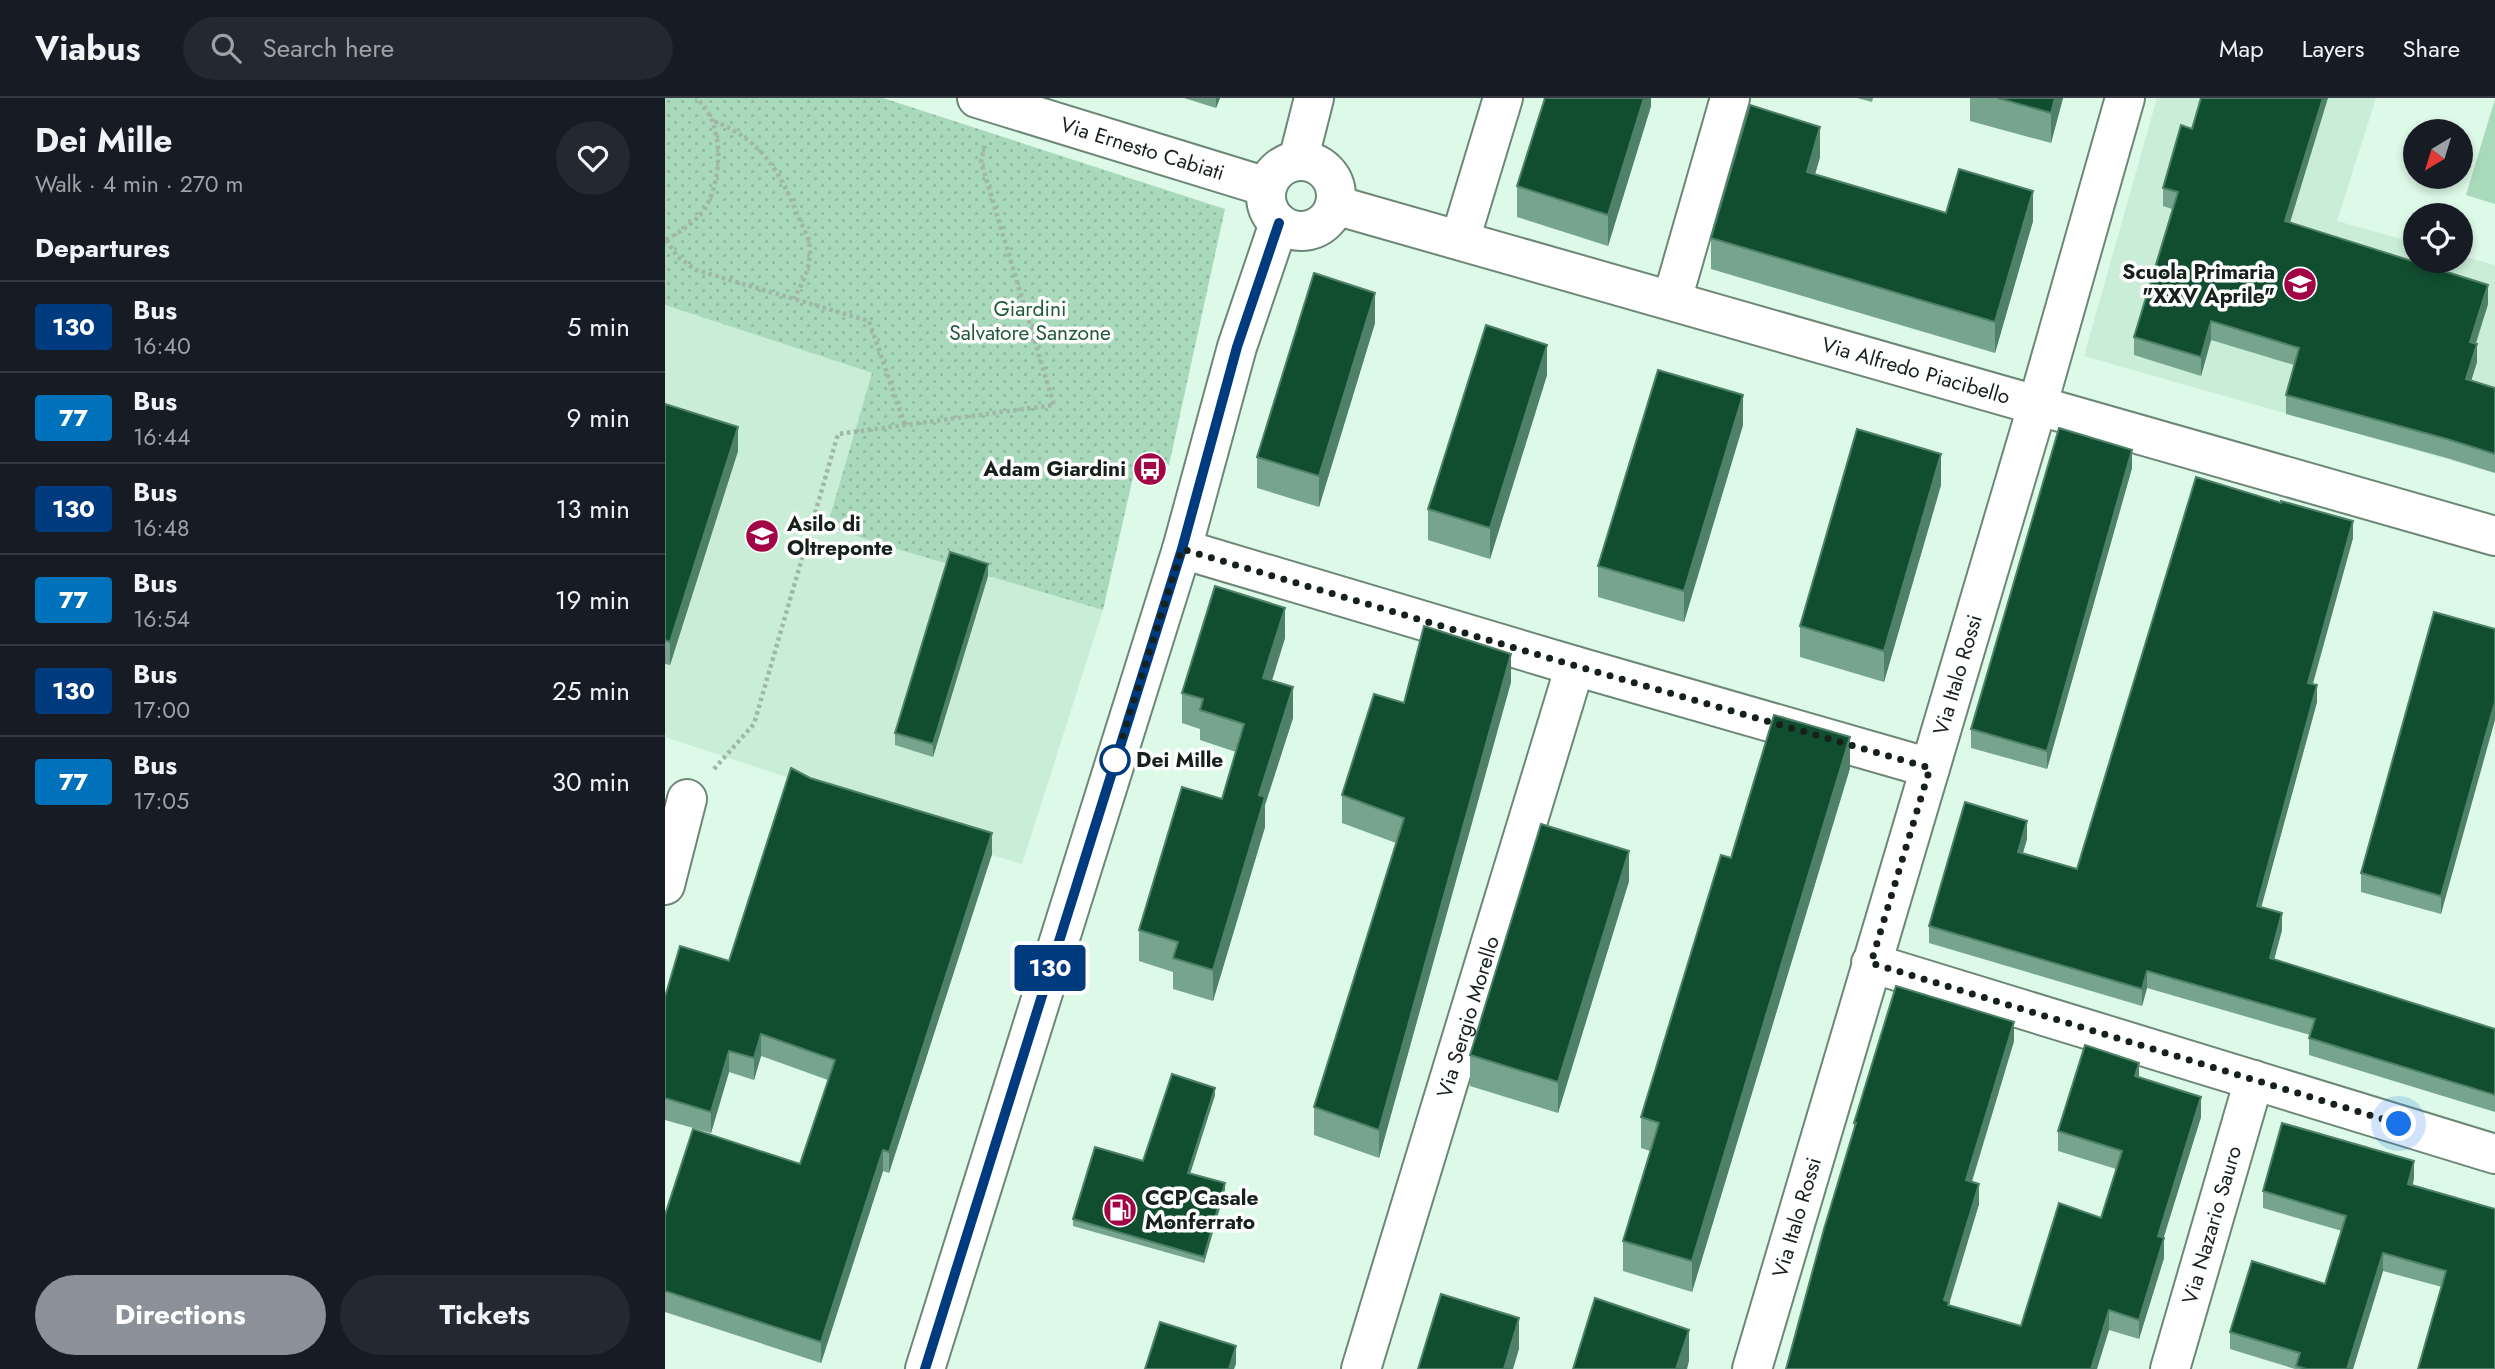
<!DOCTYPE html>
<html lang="en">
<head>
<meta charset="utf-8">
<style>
  body { margin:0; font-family:Jost,sans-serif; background:#242831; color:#f1f3f6; height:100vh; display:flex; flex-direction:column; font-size:26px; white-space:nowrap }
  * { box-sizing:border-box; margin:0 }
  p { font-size:23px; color:#9ea1a6 }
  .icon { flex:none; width:38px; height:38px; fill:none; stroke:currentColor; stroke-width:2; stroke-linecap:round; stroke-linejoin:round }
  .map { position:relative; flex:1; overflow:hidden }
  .sheet { display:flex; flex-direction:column; background:#171b24; width:665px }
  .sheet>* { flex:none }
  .badge { padding:0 14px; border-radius:5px; font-size:24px; line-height:46px }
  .needle { width:46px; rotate:218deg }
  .tools { position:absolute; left:1738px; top:21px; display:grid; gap:14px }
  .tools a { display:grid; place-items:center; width:70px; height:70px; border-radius:50%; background:#171b24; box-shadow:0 4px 10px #0003; font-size:35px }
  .you { position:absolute; width:35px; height:35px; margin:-18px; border:5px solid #fff; border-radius:50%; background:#1a73e8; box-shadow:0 0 0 10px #1a73e833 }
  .map>.badge { position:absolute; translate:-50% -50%; box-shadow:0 0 0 4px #fff }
  h2 { padding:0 35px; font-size:26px; line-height:63px }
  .round { display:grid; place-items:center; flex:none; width:74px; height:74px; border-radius:37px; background:#242831 }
  .head { display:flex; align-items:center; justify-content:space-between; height:119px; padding:0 35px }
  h1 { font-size:33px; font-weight:700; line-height:52px }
  .primary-button { display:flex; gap:14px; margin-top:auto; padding:14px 35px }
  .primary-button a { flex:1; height:80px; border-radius:42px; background:#8c9099; color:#fff; font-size:28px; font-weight:700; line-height:80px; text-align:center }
  .primary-button a+a { background:#242831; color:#f1f3f6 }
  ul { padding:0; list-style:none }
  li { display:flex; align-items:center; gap:21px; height:91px; padding:0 35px; border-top:2px solid #363941 }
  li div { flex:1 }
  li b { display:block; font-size:26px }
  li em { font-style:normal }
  li .badge { min-width:77px; font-weight:700; text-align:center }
  header { display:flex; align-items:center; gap:42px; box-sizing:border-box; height:98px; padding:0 35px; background:#171b24; border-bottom:2px solid #363941 }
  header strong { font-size:33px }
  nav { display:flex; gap:38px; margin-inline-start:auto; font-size:24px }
  .search { width:490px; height:63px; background:#242831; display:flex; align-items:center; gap:18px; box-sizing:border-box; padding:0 24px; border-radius:38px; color:#9ea1a6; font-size:26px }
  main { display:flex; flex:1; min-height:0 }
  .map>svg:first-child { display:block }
  .built { fill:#caedd7 }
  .green { fill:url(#green-dots) }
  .pitch { fill:#a9d9bb }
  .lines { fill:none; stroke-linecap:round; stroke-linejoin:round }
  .minor-casing { stroke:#6d8777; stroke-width:42 }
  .major-casing { stroke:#6d8777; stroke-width:42 }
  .path { stroke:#a0b7a8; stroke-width:4.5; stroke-dasharray:3.5 3.5; stroke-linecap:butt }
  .minor { stroke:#fff; stroke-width:38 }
  .major { stroke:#fff; stroke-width:38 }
  .wall { fill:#77a48c }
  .shaded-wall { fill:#4e8167 }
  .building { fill:#114e30; stroke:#4e8167; stroke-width:2 }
  .line-casing { stroke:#fff; stroke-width:16 }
  .line { stroke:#003b80; stroke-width:10 }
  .walk { stroke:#17211b; stroke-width:7; stroke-dasharray:0 12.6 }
  .stop-dot { fill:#fff; stroke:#003b80; stroke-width:3.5 }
  .labels { text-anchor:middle; stroke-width:7; stroke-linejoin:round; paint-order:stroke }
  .street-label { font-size:21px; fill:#17211b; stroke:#fefefe }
  .poi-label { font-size:21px; font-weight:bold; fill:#17211b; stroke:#fefefe; text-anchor:end }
  .park-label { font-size:21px; fill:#21593b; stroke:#fefefe }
  .stop-label { font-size:21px; font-weight:bold; fill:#17211b; stroke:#fefefe; text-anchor:start }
</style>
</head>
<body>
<header>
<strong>Viabus</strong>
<div class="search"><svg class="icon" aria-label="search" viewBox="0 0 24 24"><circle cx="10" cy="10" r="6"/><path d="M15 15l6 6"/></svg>Search here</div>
<nav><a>Map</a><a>Layers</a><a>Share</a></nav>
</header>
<main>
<section class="sheet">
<div class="head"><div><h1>Dei Mille</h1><p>Walk · 4 min · 270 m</p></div><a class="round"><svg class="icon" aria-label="heart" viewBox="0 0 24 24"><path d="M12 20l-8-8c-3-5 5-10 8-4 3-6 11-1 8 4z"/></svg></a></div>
<h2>Departures</h2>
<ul>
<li><span class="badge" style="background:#003b80;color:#fff">130</span><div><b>Bus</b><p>16:40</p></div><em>5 min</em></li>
<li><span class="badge" style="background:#0072bc;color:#fff">77</span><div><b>Bus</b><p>16:44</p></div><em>9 min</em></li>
<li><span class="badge" style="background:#003b80;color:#fff">130</span><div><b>Bus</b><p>16:48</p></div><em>13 min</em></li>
<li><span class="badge" style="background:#0072bc;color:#fff">77</span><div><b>Bus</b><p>16:54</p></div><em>19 min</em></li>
<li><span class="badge" style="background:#003b80;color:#fff">130</span><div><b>Bus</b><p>17:00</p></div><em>25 min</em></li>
<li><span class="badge" style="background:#0072bc;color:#fff">77</span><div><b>Bus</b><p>17:05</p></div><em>30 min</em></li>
</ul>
<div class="primary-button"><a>Directions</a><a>Tickets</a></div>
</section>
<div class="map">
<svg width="1830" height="1271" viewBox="0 0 1830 1271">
  <defs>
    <pattern id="green-dots" width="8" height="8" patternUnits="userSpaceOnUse" patternTransform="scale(1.75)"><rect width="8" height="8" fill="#a9d9bb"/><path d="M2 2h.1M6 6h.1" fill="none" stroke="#91baa0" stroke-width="1.8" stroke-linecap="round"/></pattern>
  </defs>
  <rect width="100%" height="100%" fill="#ddf9e7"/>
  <!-- built -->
  <g class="built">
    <path d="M 1492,0 L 1711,0 L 1672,123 L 1750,145 L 1750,163 L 1796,163 L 1796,158 L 1830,167 L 1830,375 L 1419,258 Z"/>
    <path d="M 0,207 L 207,275 L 162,427 L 225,449 L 438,512 L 357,766 L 145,702 L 149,688 L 0,639 Z"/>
  </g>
  <!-- green -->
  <path class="green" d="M 0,0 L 218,0 L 560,111 L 504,367 L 473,357 L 438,512 L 225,449 L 162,428 L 207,275 L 0,207 Z"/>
  <!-- pitch -->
  <path class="pitch" d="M 1830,1 L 1830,106 L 1801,97 Z"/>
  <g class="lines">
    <!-- minor casing -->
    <g class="minor-casing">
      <g id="minor">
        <path id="s1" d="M 312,0 L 602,89"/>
        <path id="s2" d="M 670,107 L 1830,438"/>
        <path d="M 795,142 L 838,0"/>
        <path d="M 1007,202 L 1065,0"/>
        <path d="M 517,451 L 910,568 L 1265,670"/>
        <path d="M 0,787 L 22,701"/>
        <path d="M 1206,865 L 1830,1056"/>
        <path id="s3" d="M 696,1271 L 910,568"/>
        <path id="s4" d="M 1087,1271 L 1372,309 L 1460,0"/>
        <path id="s5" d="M 1505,1271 L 1589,982"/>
      </g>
    </g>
    <!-- major casing -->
    <g class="major-casing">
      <g id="major">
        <path d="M 633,63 L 649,0"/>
        <circle cx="636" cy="98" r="35"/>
        <path d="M 260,1271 L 517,451 L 572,249 L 614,125"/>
      </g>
    </g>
    <!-- path -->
    <g class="path">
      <path d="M 49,23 C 96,42 115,73 133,118 C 136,126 142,135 144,143 C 148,164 139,183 129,200"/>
      <path d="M 1,142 L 13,159 L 31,172 L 204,223 L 240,327"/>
      <path d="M 1,142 C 16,133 33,123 42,107 C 58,75 59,24 31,0"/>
      <path d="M 49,671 L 89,626 L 173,336 L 389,307 L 316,64 L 320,46"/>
    </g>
    <!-- minor -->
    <use href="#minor" class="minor"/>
    <!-- major -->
    <use href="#major" class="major"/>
  </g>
  <!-- wall -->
  <g class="wall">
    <path d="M 519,0 L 555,0 L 551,10 Z"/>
    <path d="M 986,0 L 986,8 L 943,148 L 852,119 L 852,88 Z"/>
    <path d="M 1192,0 L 1208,0 L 1207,4 Z"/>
    <path d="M 1305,0 L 1398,0 L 1386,45 L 1305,23 Z"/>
    <path d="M 1527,31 L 1625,124 L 1823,206 L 1811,246 L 1812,264 L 1806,283 L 1830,290 L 1830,375 L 1782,360 L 1621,316 L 1621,297 L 1629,267 L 1546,242 L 1536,278 L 1469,257 L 1469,239 L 1507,111 L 1498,108 L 1498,90 Z"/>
    <path d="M 1155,59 L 1150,76 L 1281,115 L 1368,123 L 1330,255 L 1046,171 L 1046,140 Z"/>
    <path d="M 710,225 L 654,409 L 592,390 L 592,359 Z"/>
    <path d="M 882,277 L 825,461 L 763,442 L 763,411 Z"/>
    <path d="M 0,306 L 73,353 L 5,567 L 0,566 Z"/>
    <path d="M 1078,327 L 1019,524 L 933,499 L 933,468 Z"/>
    <path d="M 1467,370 L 1382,671 L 1306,650 L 1306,631 Z"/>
    <path d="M 1276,387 L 1219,584 L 1135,559 L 1135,528 Z"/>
    <path d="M 1688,440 L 1648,586 L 1652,604 L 1596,809 L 1617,832 L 1609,861 L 1830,931 L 1830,1014 L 1644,957 L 1644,940 L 1645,937 L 1482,890 L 1477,908 L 1264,845 L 1264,828 L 1362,741 L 1358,755 L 1412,771 Z"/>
    <path d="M 323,478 L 268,659 L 230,647 L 230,635 Z"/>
    <path d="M 1830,531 L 1776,816 L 1696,794 L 1696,775 Z"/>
    <path d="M 620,540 L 607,583 L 628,620 L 600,707 L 600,729 L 548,903 L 508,891 L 508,874 L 474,863 L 474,832 L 557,701 L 571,654 L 535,642 L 535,631 L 517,625 L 517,595 Z"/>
    <path d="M 846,584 L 714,1060 L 649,1037 L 649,1009 L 731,745 L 677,725 L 677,697 L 739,605 Z"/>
    <path d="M 1185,670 L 1027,1194 L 958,1173 L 958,1143 L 985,1053 L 976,1050 L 976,1019 L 1066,760 Z"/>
    <path d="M 145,680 L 327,756 L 224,1075 L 218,1073 L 156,1265 L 0,1214 L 0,1117 L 135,1066 L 163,982 L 96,958 L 89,982 L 64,974 L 46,1035 L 0,1022 L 0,899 L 64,863 Z"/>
    <path d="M 964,783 L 893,1015 L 805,988 L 805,957 Z"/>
    <path d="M 1349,943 L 1307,1084 L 1314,1106 L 1284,1207 L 1356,1228 L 1436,1120 L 1451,1071 L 1393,1053 L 1393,1033 L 1474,979 L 1536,1019 L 1498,1140 L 1499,1160 L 1474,1241 L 1444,1232 L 1121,1271 L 1189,1031 L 1189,1025 Z"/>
    <path d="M 550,997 L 525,1076 L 560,1092 L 539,1165 L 408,1128 L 408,1121 L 478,1063 Z"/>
    <path d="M 1749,1080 L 1748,1087 L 1830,1111 L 1777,1189 L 1718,1173 L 1688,1271 L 1630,1271 L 1565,1251 L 1565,1234 L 1660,1186 L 1677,1133 L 1598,1110 L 1598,1093 Z"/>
  </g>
  <!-- shaded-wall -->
  <g class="shaded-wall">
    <path d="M 551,0 L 555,0 L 551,10 Z"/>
    <path d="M 979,0 L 986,0 L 986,8 L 943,148 L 943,117 Z"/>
    <path d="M 1390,0 L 1398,0 L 1386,45 L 1386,15 Z"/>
    <path d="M 1658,0 L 1663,0 L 1620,141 L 1620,123 Z"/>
    <path d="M 1155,29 L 1155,59 L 1142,104 L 1142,74 Z"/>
    <path d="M 1368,93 L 1368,123 L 1330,255 L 1330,224 Z"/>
    <path d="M 1823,187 L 1823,206 L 1805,262 L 1805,244 Z"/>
    <path d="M 710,195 L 710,225 L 654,409 L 654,378 Z"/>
    <path d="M 1546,223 L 1546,242 L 1536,278 L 1536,259 Z"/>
    <path d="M 1812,246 L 1812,264 L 1801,299 L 1801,281 Z"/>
    <path d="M 882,247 L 882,277 L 825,461 L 825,430 Z"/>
    <path d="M 1078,297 L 1078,327 L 1019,524 L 1019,493 Z"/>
    <path d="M 73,329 L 73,353 L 5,567 L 5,544 Z"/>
    <path d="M 1467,352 L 1467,370 L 1382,671 L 1382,653 Z"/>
    <path d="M 1276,356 L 1276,387 L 1219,584 L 1219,553 Z"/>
    <path d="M 1688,423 L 1688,440 L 1643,602 L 1643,585 Z"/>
    <path d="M 323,466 L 323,478 L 268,659 L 268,646 Z"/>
    <path d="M 620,510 L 620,540 L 598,610 L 598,580 Z"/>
    <path d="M 846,556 L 846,584 L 714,1060 L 714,1032 Z"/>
    <path d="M 1652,587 L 1652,604 L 1592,825 L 1592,808 Z"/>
    <path d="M 628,589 L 628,620 L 600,707 L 600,729 L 548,903 L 548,872 L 594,697 Z"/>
    <path d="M 1830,604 L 1830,622 L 1776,816 L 1776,798 Z"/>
    <path d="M 1185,639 L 1185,670 L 1027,1194 L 1027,1163 Z"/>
    <path d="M 1362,723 L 1362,741 L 1353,771 L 1353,754 Z"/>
    <path d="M 327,735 L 327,756 L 224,1075 L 224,1054 Z"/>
    <path d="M 964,753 L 964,783 L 893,1015 L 893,984 Z"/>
    <path d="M 1617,815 L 1617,832 L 1605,877 L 1605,860 Z"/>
    <path d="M 1482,873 L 1482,890 L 1477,908 L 1477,891 Z"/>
    <path d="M 1349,924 L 1349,943 L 1301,1102 L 1301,1082 Z"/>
    <path d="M 96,936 L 96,958 L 89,982 L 89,960 Z"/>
    <path d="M 64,953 L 64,974 L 46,1035 L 46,1014 Z"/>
    <path d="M 1474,965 L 1474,984 L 1470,978 Z"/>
    <path d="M 550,990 L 550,997 L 523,1082 L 523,1075 Z"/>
    <path d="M 1536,999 L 1536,1019 L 1493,1158 L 1493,1138 Z"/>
    <path d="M 218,1052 L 218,1073 L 156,1265 L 156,1244 Z"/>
    <path d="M 1749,1063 L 1749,1080 L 1743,1103 L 1743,1086 Z"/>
    <path d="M 560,1085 L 560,1092 L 539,1165 L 539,1159 Z"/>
    <path d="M 1314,1086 L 1314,1106 L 1284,1205 L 1284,1224 L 1279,1202 Z"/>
    <path d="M 1499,1140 L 1499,1160 L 1474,1241 L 1474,1222 Z"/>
    <path d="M 1718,1155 L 1718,1173 L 1688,1271 L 1682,1271 Z"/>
    <path d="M 1444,1212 L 1444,1232 L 1432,1271 L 1426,1271 Z"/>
    <path d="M 854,1220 L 854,1251 L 848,1271 L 839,1271 Z"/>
    <path d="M 1024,1232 L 1024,1263 L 1022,1271 L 1011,1271 Z"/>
    <path d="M 571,1248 L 571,1266 L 569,1271 L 564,1271 Z"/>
  </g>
  <!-- building -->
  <g class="building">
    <path d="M 880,0 L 979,0 L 943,117 L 852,88 Z"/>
    <path d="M 1333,0 L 1390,0 L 1386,15 Z"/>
    <path d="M 1536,0 L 1658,0 L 1620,123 L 1823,187 L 1805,244 L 1812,246 L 1801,281 L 1830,290 L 1830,356 L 1782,341 L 1621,297 L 1634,250 L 1546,223 L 1536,259 L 1469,239 L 1513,94 L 1498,90 L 1516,27 L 1527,31 Z"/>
    <path d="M 1085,7 L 1155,29 L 1142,74 L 1281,115 L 1294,71 L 1368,93 L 1330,224 L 1046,140 Z"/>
    <path d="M 649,175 L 710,195 L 654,378 L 592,359 Z"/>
    <path d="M 821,227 L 882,247 L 825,430 L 763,411 Z"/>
    <path d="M 993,272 L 1078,297 L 1019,493 L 933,468 Z"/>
    <path d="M 0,306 L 73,329 L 5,544 L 0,542 Z"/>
    <path d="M 1394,330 L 1467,352 L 1382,653 L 1306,631 Z"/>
    <path d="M 1192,331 L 1276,356 L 1219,553 L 1135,528 Z"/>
    <path d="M 1531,379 L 1616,405 L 1616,403 L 1688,423 L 1643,585 L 1652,587 L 1592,808 L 1617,815 L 1605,860 L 1830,931 L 1830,997 L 1644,940 L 1650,921 L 1482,873 L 1477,891 L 1264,828 L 1300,704 L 1362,723 L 1353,754 L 1412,771 Z"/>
    <path d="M 285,454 L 323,466 L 268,646 L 230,635 Z"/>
    <path d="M 550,488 L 620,510 L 598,580 L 628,589 L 594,697 L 600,699 L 548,872 L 508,860 L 513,844 L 474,832 L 517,689 L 557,701 L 579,626 L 535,612 L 538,601 L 517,595 Z"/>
    <path d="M 1769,514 L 1830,531 L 1830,604 L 1776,798 L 1696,775 Z"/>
    <path d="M 759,528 L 846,556 L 714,1032 L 649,1009 L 739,720 L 677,697 L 709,596 L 739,605 Z"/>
    <path d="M 1109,617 L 1185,639 L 1027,1163 L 958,1143 L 994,1025 L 976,1019 L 1056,757 L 1066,760 Z"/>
    <path d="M 126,670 L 145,680 L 327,735 L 224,1054 L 218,1052 L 156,1244 L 0,1193 L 0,1117 L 28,1031 L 135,1066 L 170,962 L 96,936 L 89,960 L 64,953 L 46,1014 L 0,1000 L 0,899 L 15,848 L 64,863 Z"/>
    <path d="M 876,726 L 964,753 L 893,984 L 805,957 Z"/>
    <path d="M 1231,888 L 1349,924 L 1301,1082 L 1314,1086 L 1279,1202 L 1284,1204 L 1283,1207 L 1356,1228 L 1394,1105 L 1436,1120 L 1457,1053 L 1393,1033 L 1420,947 L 1474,965 L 1470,978 L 1536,999 L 1493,1138 L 1499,1140 L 1474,1222 L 1444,1212 L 1426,1271 L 1121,1271 L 1159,1131 L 1191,1025 L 1189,1025 Z"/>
    <path d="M 507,976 L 550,990 L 523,1075 L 560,1085 L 539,1159 L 408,1121 L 430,1049 L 478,1063 Z"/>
    <path d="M 1617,1025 L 1749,1063 L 1743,1086 L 1830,1111 L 1830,1271 L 1753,1271 L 1781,1173 L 1718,1155 L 1682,1271 L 1641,1271 L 1631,1268 L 1635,1255 L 1565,1234 L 1587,1163 L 1660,1186 L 1681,1118 L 1598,1093 Z"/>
    <path d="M 776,1196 L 854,1220 L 839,1271 L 753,1271 Z"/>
    <path d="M 930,1200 L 1024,1232 L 1011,1271 L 908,1271 Z"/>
    <path d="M 495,1224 L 571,1248 L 564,1271 L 480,1271 Z"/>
  </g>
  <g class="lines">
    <!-- line casing -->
    <g class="line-casing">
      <path id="line" d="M 260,1271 L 517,451 L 572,249 L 614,125"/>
    </g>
    <!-- line -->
    <use href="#line" class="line"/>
    <!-- walk -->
    <path class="walk" d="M 450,662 L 517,451 L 911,568 L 1265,670 L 1206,865 L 1734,1026"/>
  </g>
  <!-- icons -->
  <defs>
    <g id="school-disc" transform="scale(1.75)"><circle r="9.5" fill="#a10545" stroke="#fefefe"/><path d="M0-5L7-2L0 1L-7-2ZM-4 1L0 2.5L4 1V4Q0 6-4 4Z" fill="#fff"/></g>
    <g id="bus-disc" transform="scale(1.75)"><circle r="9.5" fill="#a10545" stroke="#fefefe"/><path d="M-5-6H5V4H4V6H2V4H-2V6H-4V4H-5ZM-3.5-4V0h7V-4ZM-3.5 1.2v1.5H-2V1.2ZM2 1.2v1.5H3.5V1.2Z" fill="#fff"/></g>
    <g id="fuel-disc" transform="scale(1.75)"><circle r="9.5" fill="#a10545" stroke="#fefefe"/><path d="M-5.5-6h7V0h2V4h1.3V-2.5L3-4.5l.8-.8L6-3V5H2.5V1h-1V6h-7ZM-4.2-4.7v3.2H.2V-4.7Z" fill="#fff"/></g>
  </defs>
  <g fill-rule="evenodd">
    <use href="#school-disc" x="1635" y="186"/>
    <use href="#bus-disc" x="485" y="371"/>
    <use href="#school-disc" x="97" y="438"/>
    <use href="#fuel-disc" x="455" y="1112"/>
  </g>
  <!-- markers -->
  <circle class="stop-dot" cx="450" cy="662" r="14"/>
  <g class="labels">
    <!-- street labels -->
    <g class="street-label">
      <text dy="7" stroke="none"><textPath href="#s1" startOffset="173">Via Ernesto Cabiati</textPath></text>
      <text dy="7" stroke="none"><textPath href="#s2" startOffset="604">Via Alfredo Piacibello</textPath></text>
      <text dy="7" stroke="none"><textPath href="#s4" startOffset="724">Via Italo Rossi</textPath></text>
      <text dy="7" stroke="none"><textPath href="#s3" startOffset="368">Via Sergio Morello</textPath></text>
      <text dy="7" stroke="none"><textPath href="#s4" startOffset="158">Via Italo Rossi</textPath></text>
      <text dy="7" stroke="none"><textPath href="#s5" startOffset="150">Via Nazario Sauro</textPath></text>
    </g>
    <!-- poi labels -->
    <g class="poi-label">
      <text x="1610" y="181">Scuola Primaria<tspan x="1610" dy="24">"XXV Aprile"</tspan></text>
      <text x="461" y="378">Adam Giardini</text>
      <text x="122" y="433" text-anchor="start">Asilo di<tspan x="122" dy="24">Oltreponte</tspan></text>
      <text x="480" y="1107" text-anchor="start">CCP Casale<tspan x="480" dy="24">Monferrato</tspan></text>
    </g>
    <!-- park labels -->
    <g class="park-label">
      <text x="365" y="218">Giardini<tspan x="365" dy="24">Salvatore Sanzone</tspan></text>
    </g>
    <!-- stop labels -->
    <g class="stop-label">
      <text x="471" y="669">Dei Mille</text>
    </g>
  </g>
</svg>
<div class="tools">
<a><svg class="needle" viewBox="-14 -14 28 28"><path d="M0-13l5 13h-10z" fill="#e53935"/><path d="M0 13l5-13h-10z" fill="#9ea1a6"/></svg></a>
<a><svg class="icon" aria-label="locate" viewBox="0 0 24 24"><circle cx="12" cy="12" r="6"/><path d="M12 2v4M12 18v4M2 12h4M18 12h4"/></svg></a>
</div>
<div class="you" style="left:1734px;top:1026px"></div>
<b class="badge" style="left:385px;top:870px;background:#003b80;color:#fff">130</b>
</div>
</main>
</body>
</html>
